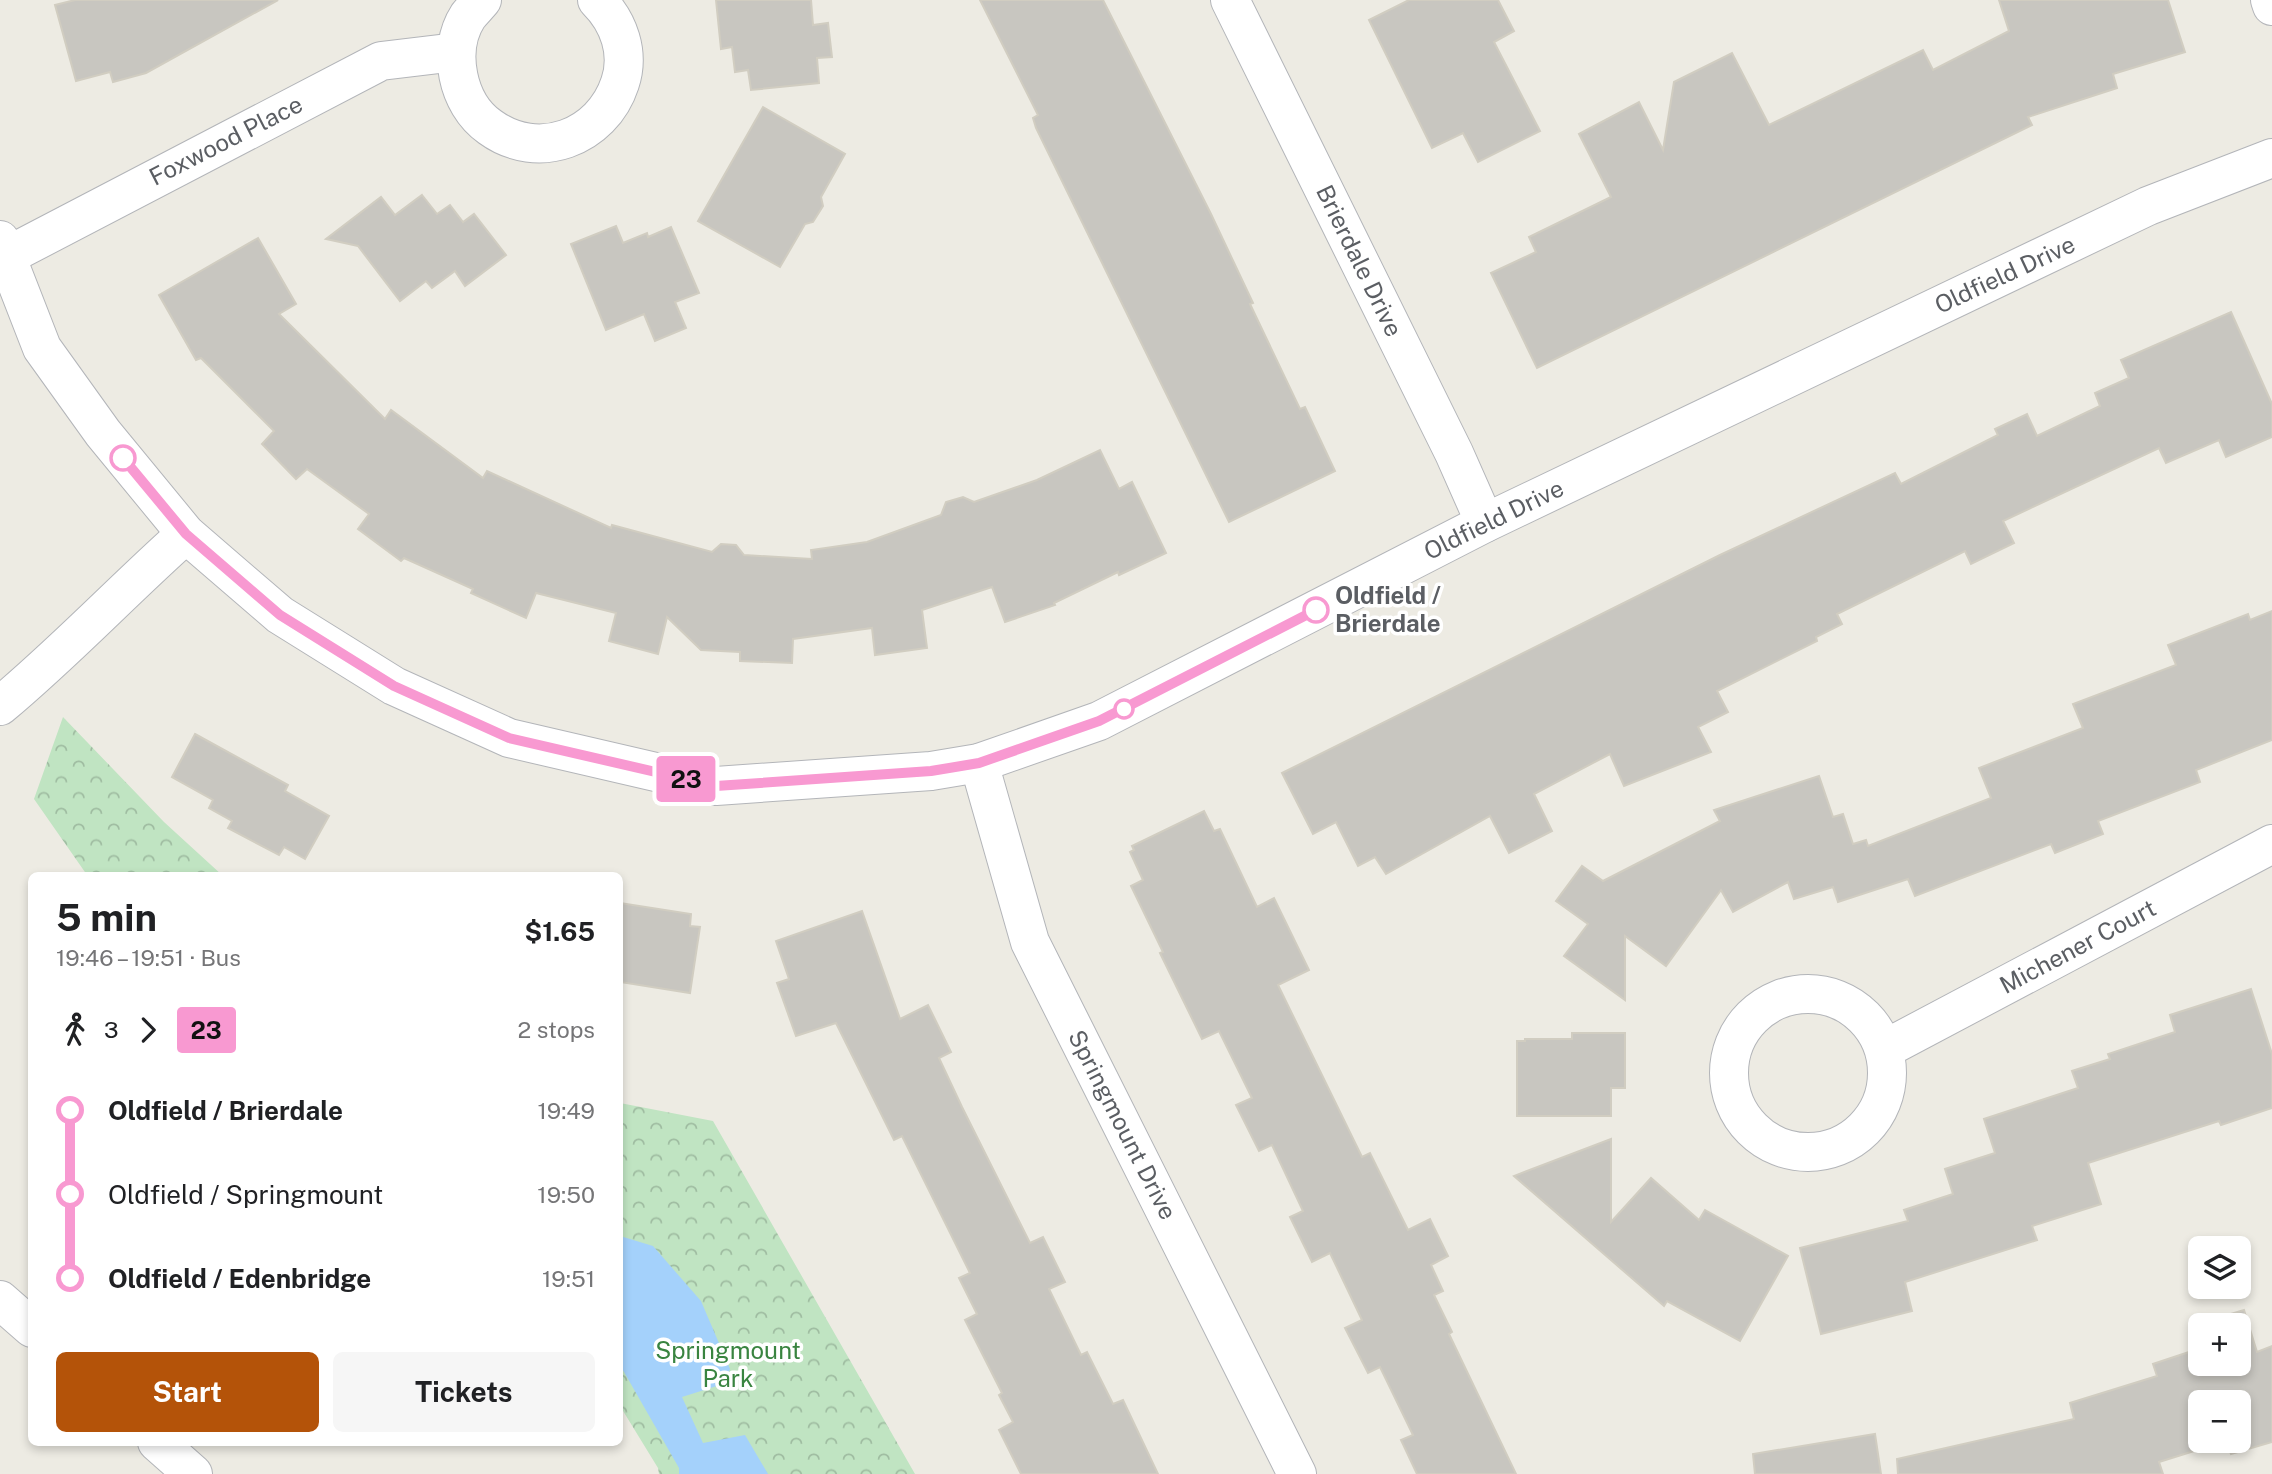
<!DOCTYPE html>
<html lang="en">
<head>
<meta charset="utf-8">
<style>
  body { margin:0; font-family:"Public Sans",sans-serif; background:#f6f6f6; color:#202124; height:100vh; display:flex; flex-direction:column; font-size:26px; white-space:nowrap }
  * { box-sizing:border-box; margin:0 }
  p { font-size:23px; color:#757577 }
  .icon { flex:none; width:38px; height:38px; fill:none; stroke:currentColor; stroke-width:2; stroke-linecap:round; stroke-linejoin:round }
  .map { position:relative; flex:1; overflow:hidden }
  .sheet { position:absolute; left:28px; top:872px; width:595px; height:574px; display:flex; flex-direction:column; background:#fff; border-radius:10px; box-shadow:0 4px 10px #0003 }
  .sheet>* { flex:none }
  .badge { padding:0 14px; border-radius:5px; font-size:24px; line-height:46px }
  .tools { position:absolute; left:2188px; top:1236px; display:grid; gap:14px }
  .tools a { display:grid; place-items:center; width:63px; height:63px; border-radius:10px; background:#fff; box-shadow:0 4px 10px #0003; font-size:35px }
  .map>.badge { position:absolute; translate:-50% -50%; box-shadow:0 0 0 4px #fff }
  .legs { display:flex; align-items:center; gap:10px; height:77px; padding:0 28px; font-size:23px }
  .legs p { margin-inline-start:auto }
  .summary { display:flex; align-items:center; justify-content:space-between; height:119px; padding:0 28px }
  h1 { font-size:38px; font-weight:700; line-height:52px }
  .action { display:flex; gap:14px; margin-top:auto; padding:14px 28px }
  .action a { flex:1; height:80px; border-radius:10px; background:#b45309; color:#fff; font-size:28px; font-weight:700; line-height:80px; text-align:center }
  .action a+a { background:#f6f6f6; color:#202124 }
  ul { padding:0 28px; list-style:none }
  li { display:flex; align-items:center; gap:24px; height:84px; font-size:26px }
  li i { display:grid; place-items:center; width:10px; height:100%; margin:0 9px; background:currentColor }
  li i::after { content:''; width:18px; height:18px; margin:-9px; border:5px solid; border-radius:50%; background:#fff }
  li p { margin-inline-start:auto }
  li:first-child i { background:linear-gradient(#0000 50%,currentColor 0) }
  li:last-child i { background:linear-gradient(currentColor 50%,#0000 0) }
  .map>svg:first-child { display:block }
  .forest { fill:url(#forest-crowns) }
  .water { fill:#a4d1fb }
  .building { fill:#c8c6c0; stroke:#d1cdc1; stroke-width:2; fill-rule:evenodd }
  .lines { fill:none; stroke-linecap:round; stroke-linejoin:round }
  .minor-casing { stroke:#b3b5b9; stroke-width:40 }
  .minor { stroke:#fff; stroke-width:38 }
  .line-1-casing { stroke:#fff; stroke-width:16 }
  .line-1 { stroke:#f899d1; stroke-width:10 }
  .stop-1-dot { fill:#fff; stroke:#f899d1; stroke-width:3.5 }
  .labels { text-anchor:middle; stroke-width:7; stroke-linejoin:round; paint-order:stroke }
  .street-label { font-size:24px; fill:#5b5e63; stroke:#fff }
  .stop-label { font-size:24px; font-weight:bold; fill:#5b5e63; stroke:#fff; text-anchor:start }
  .park-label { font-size:24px; fill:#398440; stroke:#fff }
</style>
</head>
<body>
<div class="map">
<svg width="2272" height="1474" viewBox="0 0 2272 1474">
  <defs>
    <pattern id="forest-crowns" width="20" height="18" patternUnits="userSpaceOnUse" patternTransform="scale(1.75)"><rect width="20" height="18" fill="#c0e4c2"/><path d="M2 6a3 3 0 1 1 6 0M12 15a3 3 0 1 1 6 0" fill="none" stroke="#9fbca1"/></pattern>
  </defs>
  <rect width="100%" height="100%" fill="#edebe3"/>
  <!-- forest -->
  <g class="forest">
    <path d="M 63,717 L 164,822 L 222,875 L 87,875 L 34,799 Z"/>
    <path d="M 620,1103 L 713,1121 L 915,1474 L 659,1474 L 658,1468 L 620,1406 Z"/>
  </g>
  <!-- water -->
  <path class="water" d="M 620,1236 L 653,1246 L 701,1301 L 730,1369 L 723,1384 L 682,1397 L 703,1443 L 745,1435 L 768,1474 L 679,1474 L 679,1468 L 620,1365 Z"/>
  <!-- building -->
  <g class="building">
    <path d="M 75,0 L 278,0 L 146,73 L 113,82 L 110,72 L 76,81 L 55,5 Z"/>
    <path d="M 716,0 L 811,0 L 813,25 L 828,23 L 832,57 L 817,58 L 819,83 L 751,90 L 748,70 L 735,72 L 732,47 L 721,49 Z"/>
    <path d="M 980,0 L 1103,0 L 1211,214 L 1253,303 L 1250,304 L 1300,409 L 1305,407 L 1335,471 L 1229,522 L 1036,128 L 1033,118 L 1038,115 Z"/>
    <path d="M 1409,0 L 1498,0 L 1514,31 L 1494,42 L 1540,131 L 1478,162 L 1463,133 L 1432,148 L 1369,20 Z"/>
    <path d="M 1999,0 L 2168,0 L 2185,52 L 2113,74 L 2117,88 L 2028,117 L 2032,125 L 1537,368 L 1491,273 L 1536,252 L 1529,237 L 1611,197 L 1579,134 L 1639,102 L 1663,150 L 1674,82 L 1732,53 L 1769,125 L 1923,50 L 1933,70 L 2009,31 Z"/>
    <path d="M 763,107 L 845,154 L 821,197 L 823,206 L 813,222 L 805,224 L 780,267 L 698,221 Z"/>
    <path d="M 422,195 L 437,214 L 450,205 L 463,222 L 474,214 L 506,255 L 465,286 L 455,271 L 432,288 L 426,281 L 400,301 L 358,246 L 326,239 L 381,197 L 395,215 Z"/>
    <path d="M 616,226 L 623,243 L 647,233 L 648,237 L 671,227 L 699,293 L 675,302 L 686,328 L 655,341 L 644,314 L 606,330 L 571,244 Z"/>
    <path d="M 258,238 L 296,304 L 279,314 L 385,419 L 391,410 L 483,478 L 487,471 L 611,528 L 612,525 L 712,552 L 721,544 L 736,545 L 744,555 L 812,559 L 811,550 L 867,542 L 941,515 L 946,502 L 963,497 L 974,502 L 1037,480 L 1100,450 L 1119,489 L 1132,482 L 1166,553 L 1119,575 L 1118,572 L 1054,603 L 1055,605 L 1005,622 L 992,587 L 922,610 L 927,648 L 875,655 L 872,628 L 793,639 L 792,663 L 740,661 L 740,652 L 701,650 L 667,617 L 658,654 L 609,641 L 616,613 L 536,593 L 526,618 L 471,593 L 473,589 L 404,558 L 401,561 L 358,529 L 369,514 L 307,469 L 296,479 L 262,444 L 274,431 L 201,358 L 196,360 L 159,295 Z"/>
    <path d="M 2231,312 L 2272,404 L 2272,437 L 2226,457 L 2219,440 L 2166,463 L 2159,448 L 2003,521 L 2014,543 L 1971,564 L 1965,551 L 1837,614 L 1842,624 L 1816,637 L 1817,641 L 1717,691 L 1728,712 L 1698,727 L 1711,752 L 1624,786 L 1610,754 L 1534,794 L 1552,831 L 1509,853 L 1490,816 L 1386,874 L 1375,857 L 1358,866 L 1336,822 L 1313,834 L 1282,773 L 1720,555 L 1895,473 L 1901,484 L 1998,435 L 1995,429 L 2027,414 L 2037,436 L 2100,406 L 2095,393 L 2129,378 L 2121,360 Z"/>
    <path d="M 2272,611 L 2272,740 L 2196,770 L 2200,782 L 2098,821 L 2103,834 L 2055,853 L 2051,844 L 1915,896 L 1908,879 L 1838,902 L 1833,887 L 1794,899 L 1788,882 L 1733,912 L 1721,890 L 1666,966 L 1625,936 L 1625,1000 L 1564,956 L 1588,924 L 1556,901 L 1582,866 L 1603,881 L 1720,821 L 1714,810 L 1819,776 L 1833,817 L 1843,814 L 1853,844 L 1866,840 L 1868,846 L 1991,798 L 1979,768 L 2083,728 L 2073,704 L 2176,665 L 2168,645 L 2248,614 L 2250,620 Z"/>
    <path d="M 195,734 L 288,785 L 285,791 L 329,816 L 305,859 L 284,847 L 279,855 L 228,828 L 232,821 L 209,808 L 213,800 L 172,777 Z"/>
    <path d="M 1204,811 L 1214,831 L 1220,829 L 1257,907 L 1274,898 L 1309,970 L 1278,985 L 1362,1157 L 1370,1153 L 1408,1230 L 1430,1219 L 1448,1256 L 1431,1265 L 1443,1291 L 1434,1295 L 1452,1332 L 1449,1334 L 1516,1474 L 1417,1474 L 1401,1440 L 1413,1435 L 1380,1367 L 1368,1373 L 1345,1328 L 1362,1320 L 1330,1253 L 1312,1262 L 1290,1217 L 1303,1211 L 1272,1145 L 1259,1151 L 1236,1105 L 1252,1098 L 1219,1031 L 1202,1039 L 1160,953 L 1163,952 L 1131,886 L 1143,880 L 1130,852 L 1134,850 L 1132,846 Z"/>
    <path d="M 620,903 L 691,914 L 690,926 L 700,927 L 690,993 L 620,982 Z"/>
    <path d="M 862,911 L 900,1019 L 928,1005 L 951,1052 L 939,1058 L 962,1107 L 1030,1243 L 1043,1237 L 1065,1282 L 1049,1289 L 1081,1355 L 1087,1352 L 1113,1404 L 1123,1400 L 1158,1474 L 1021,1474 L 999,1430 L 1013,1422 L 999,1395 L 1002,1393 L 965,1320 L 977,1314 L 959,1278 L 970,1273 L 902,1136 L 894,1140 L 836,1023 L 796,1036 L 777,983 L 789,979 L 776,941 Z"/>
    <path d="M 2251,989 L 2272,1054 L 2272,1108 L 2221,1125 L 2219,1121 L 2088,1163 L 2101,1204 L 2032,1226 L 2037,1240 L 1905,1282 L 1912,1311 L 1821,1334 L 1800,1248 L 1908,1221 L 1904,1210 L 1953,1194 L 1945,1169 L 1995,1153 L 1984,1119 L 2078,1088 L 2072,1071 L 2110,1059 L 2108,1054 L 2175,1032 L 2170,1015 Z"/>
    <path d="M 1572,1033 L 1625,1033 L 1625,1088 L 1611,1088 L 1611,1116 L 1517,1116 L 1517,1041 L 1525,1041 L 1525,1039 L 1572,1039 Z"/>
    <path d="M 1611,1139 L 1611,1222 L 1651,1178 L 1699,1220 L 1705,1210 L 1788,1256 L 1740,1341 L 1667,1301 L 1664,1306 L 1514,1176 Z"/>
    <path d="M 2244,1310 L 2257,1352 L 2272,1346 L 2272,1442 L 2231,1454 L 2226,1441 L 2159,1462 L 2163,1474 L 1898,1474 L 1897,1459 L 2074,1419 L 2070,1403 L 2157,1376 L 2153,1364 L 2198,1349 L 2191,1326 ZM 2200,1325 L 2238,1325 L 2238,1363 L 2200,1363 ZM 2200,1402 L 2238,1402 L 2238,1440 L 2200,1440 Z"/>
    <path d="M 1875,1434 L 1881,1474 L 1755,1474 L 1753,1454 Z"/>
  </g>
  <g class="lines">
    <!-- minor casing -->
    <g class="minor-casing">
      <g id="minor">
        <path d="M 482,0 C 478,5 472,11 468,16 C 446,50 457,104 490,127 C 538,162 602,138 620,83 C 630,53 619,22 597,0"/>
        <path d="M 1230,0 L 1454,453 L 1485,523"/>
        <path d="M 2270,0 L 2272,6"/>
        <path d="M 0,240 L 42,348 L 103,433 L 186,534 L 280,615 L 394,686 L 509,738 L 716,786 L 931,771 L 979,763 L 1099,721 L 1485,523 L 2148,206 L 2272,158"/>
        <path d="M 5,257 L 381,61 L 456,52"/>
        <path d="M 0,706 C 65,652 123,590 186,534"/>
        <path d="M 979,763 L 1030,942 L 1297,1474"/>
        <circle cx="1808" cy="1073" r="79"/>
        <path d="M 1885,1049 L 2272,844"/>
        <path d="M 0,1300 L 32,1328"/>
        <path d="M 157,1442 L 193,1474"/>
      </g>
    </g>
    <!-- minor -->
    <use href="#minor" class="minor"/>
  </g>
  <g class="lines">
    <!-- line-1 casing -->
    <g class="line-1-casing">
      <path id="line-1" d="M 123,458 L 186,534 L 280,615 L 394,686 L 509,738 L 716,786 L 931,771 L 979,763 L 1099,721 L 1316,610"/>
    </g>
    <!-- line-1 -->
    <use href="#line-1" class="line-1"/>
  </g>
  <!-- markers -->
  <g class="stop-1-dot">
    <circle cx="123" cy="458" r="12"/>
    <circle cx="1316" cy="610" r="12"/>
    <circle cx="1124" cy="709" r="9"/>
  </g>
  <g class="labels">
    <!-- street labels -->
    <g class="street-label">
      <text transform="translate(226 141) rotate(-27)" y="8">Foxwood Place</text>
      <text transform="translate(1359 261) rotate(64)" y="8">Brierdale Drive</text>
      <text transform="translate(2005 275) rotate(-25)" y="8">Oldfield Drive</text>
      <text transform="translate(1494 520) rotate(-26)" y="8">Oldfield Drive</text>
      <text transform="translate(2078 947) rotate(-28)" y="8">Michener Court</text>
      <text transform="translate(1122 1125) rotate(63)" y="8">Springmount Drive</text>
    </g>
    <!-- stop labels -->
    <g class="stop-label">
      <text x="1335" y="604">Oldfield /<tspan x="1335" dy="28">Brierdale</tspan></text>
    </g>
    <!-- park labels -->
    <g class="park-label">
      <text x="728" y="1359">Springmount<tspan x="728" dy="28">Park</tspan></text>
    </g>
  </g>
</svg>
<div class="tools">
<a><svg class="icon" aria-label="layers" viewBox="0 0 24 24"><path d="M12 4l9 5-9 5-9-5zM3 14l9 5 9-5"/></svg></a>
<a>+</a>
<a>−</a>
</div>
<b class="badge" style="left:686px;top:779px;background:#f899d1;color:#111">23</b>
<section class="sheet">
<div class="summary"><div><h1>5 min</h1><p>19:46 – 19:51 · Bus</p></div><b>$1.65</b></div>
<div class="legs"><svg class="icon" aria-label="walk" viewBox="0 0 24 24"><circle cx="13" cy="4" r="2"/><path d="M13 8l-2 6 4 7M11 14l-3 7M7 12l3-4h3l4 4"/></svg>3<svg class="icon" aria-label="forward" viewBox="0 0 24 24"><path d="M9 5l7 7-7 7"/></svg><b class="badge" style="background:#f899d1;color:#111">23</b><p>2 stops</p></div>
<ul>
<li><i style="color:#f899d1"></i><b>Oldfield / Brierdale</b><p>19:49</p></li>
<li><i style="color:#f899d1"></i><span>Oldfield / Springmount</span><p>19:50</p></li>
<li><i style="color:#f899d1"></i><b>Oldfield / Edenbridge</b><p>19:51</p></li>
</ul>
<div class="action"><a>Start</a><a>Tickets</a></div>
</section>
</div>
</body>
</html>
